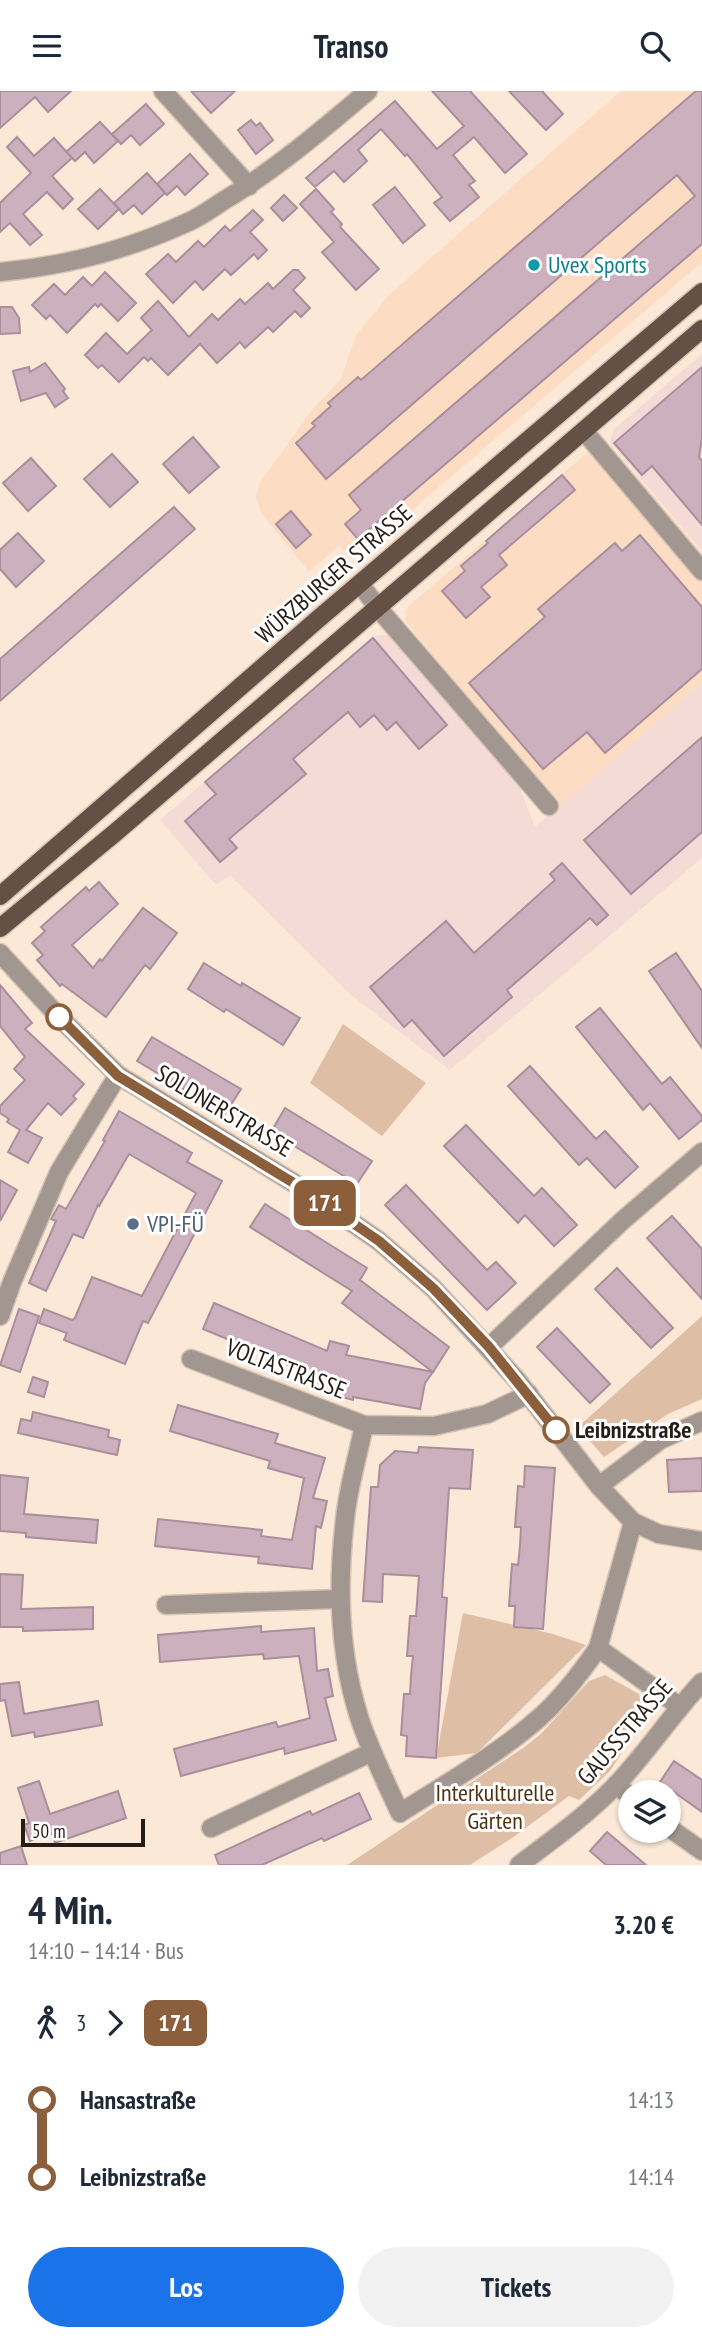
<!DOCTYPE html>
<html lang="de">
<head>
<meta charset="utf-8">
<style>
  body { margin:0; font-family:"PT Sans Narrow",sans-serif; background:#f2f2f3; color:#1f2937; height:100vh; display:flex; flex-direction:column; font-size:26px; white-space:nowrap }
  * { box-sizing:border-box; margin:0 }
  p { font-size:23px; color:#747a83 }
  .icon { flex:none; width:38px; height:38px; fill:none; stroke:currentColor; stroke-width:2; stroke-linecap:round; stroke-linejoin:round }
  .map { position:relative; height:1774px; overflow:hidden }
  .side { display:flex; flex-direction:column; background:#fff; flex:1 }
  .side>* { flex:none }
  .badge { padding:0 14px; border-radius:10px; font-size:24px; line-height:46px }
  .buttons { position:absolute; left:618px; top:1689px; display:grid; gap:14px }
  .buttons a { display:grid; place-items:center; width:63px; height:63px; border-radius:50%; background:#fff; box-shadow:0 2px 5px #0004; font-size:35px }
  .scale { position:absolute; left:21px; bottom:18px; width:124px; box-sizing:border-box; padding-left:7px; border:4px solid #261e16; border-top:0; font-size:19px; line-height:24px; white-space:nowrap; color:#261e16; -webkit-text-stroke:5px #fff; paint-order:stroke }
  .map>.badge { position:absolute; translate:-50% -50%; box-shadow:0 0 0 4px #fff }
  .legs { display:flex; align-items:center; gap:10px; height:77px; padding:0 28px; font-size:23px }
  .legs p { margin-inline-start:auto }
  .headline { display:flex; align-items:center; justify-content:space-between; height:119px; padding:0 28px }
  h1 { font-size:38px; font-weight:600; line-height:52px }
  .action { display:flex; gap:14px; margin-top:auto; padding:14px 28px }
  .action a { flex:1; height:80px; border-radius:42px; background:#1a73e8; color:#fff; font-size:28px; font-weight:600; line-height:80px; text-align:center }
  .action a+a { background:#f2f2f3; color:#1f2937 }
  ul { padding:0 28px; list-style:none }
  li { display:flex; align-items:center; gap:24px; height:77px; font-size:26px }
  li i { display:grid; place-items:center; width:10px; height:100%; margin:0 9px; background:currentColor }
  li i::after { content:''; width:18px; height:18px; margin:-9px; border:5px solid; border-radius:50%; background:#fff }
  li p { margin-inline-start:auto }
  li:first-child i { background:linear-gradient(#0000 50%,currentColor 0) }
  li:last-child i { background:linear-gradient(currentColor 50%,#0000 0) }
  header { display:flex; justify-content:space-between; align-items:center; height:91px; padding:0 28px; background:#fff; font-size:32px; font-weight:600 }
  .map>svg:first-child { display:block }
  .built { fill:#fcdcc3 }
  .industrial { fill:#f5dbd6 }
  .green { fill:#debfa5 }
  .building { fill:#cdb0be; stroke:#aa8e9c; stroke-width:2 }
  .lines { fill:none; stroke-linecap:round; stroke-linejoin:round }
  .minor-casing { stroke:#d5c4b4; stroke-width:21 }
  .major-casing { stroke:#d5c4b4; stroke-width:21 }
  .minor { stroke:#a29690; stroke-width:18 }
  .major { stroke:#655045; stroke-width:18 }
  .line-1-casing { stroke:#fff; stroke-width:16 }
  .line-1 { stroke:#8b5e3c; stroke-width:10 }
  .culture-dot { fill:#0f9aa8; stroke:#fff; stroke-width:2.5 }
  .stop-1-dot { fill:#fff; stroke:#8b5e3c; stroke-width:3.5 }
  .service-dot { fill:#5c6f8a; stroke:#fff; stroke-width:2.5 }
  .labels { text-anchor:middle; stroke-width:6; stroke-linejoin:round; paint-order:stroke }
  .culture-label { font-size:24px; fill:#0d838f; stroke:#fff; text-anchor:start }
  .street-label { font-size:24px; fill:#261e16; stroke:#fff }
  .service-label { font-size:24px; fill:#4e5e75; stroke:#fff; text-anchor:start }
  .stop-label { font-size:24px; font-weight:bold; fill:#261e16; stroke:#fff; text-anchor:start }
  .park-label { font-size:24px; fill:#513010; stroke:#fff }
</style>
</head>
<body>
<header><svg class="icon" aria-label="menu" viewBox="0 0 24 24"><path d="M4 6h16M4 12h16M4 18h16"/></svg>Transo<svg class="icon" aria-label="search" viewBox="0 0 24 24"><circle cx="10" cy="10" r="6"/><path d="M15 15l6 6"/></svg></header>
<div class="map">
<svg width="702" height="1774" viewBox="0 0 702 1774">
  <rect width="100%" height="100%" fill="#fce8d7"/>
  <!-- built -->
  <g class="built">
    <path d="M 621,0 L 702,0 L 702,171 L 377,449 L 361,446 L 344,460 L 339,455 L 309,481 L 262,423 L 256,407 L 259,393 L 312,319 L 341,288 L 356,244 L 389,204 Z"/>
    <path d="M 604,347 L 702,462 L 702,592 L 558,717 L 410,536 L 406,530 L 405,521 L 410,514 Z"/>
  </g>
  <!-- industrial -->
  <g class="industrial">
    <path d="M 702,263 L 702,460 L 610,351 L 614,338 Z"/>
    <path d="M 379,544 L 387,544 L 394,549 L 519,695 L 535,736 L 702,592 L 702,767 L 450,979 L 352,905 L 230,784 L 216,794 L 160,729 L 373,547 Z"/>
  </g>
  <!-- green -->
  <g class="green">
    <path d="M 343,933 L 426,992 L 382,1045 L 310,992 Z"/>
    <path d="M 702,1225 L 702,1308 L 668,1323 L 604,1366 L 578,1336 Z"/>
    <path d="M 463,1522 L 553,1543 L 586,1554 L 477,1662 L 436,1667 Z"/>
    <path d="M 605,1584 L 639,1603 L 643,1629 L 610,1680 L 579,1709 L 569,1705 L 515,1745 L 470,1774 L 347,1774 L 523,1657 L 542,1642 L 589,1590 Z"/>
  </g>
  <!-- building -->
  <g class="building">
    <path d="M 0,0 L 71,0 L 48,21 L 35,6 L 0,37 Z"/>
    <path d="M 191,0 L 235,0 L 211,22 Z"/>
    <path d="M 432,0 L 470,0 L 527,63 L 505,82 L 474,46 L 453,64 L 475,90 L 469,94 L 479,106 L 450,130 L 434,112 L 442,106 L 407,63 L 405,65 L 381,38 L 358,59 L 367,70 L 344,91 L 334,80 L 315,96 L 306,87 L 395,10 L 437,58 L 464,35 Z"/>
    <path d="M 509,0 L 542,0 L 563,23 L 546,39 Z"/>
    <path d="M 696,0 L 702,0 L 702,153 L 358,448 L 345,433 L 361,419 L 349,404 L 695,105 L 677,84 L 326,388 L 296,352 L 315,335 L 312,332 L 331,315 L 328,312 L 358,286 L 361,289 Z"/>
    <path d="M 146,13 L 164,33 L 140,54 L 131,44 L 121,53 L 112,43 Z"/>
    <path d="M 251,29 L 256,35 L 260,32 L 273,49 L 256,63 L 238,39 Z"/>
    <path d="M 100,31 L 118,50 L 94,72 L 85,61 L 75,70 L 66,61 Z"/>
    <path d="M 17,46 L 34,65 L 54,47 L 72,67 L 52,85 L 73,108 L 63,118 L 47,101 L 23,123 L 42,144 L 30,154 L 10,132 L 0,141 L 0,112 L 31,82 L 7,56 Z"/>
    <path d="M 190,63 L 208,83 L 185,104 L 177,95 L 167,104 L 157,93 Z"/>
    <path d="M 147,82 L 165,102 L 142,123 L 134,114 L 123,123 L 114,112 Z"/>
    <path d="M 395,96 L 425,134 L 403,152 L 373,114 Z"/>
    <path d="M 100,98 L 119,118 L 98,138 L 78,118 Z"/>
    <path d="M 316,98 L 334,118 L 331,121 L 342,133 L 340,136 L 379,178 L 356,199 L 322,161 L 334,151 L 300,113 Z"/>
    <path d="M 284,104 L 297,117 L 283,130 L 271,117 Z"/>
    <path d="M 253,119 L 263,129 L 250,141 L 267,159 L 258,168 L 254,163 L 231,184 L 225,178 L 203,199 L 195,190 L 173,212 L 146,183 L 168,163 L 176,171 L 198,150 L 204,156 L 225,135 L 230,140 Z"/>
    <path d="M 293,179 L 298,179 L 305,187 L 293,199 L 310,217 L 301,226 L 295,220 L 273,241 L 268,236 L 245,257 L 240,251 L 217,272 L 200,253 L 168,284 L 151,267 L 148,270 L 144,266 L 119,291 L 102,274 L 98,277 L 85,264 L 106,242 L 127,263 L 152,239 L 141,227 L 158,210 L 189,246 L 212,223 L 218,229 L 240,208 L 245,213 L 268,192 L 273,198 Z"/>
    <path d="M 105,181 L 136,212 L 118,230 L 101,213 L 98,216 L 95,213 L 67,242 L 50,224 L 46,228 L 32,214 L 54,193 L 65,204 L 83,186 L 92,195 Z"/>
    <path d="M 0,216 L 12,216 L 19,227 L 20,242 L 0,243 Z"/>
    <path d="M 45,272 L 65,298 L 63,300 L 68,307 L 55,316 L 46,302 L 21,310 L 13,280 L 29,276 L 30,281 Z"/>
    <path d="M 702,276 L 702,347 L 699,366 L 702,370 L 702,434 L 652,375 L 642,384 L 614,352 Z"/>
    <path d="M 193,346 L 219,376 L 189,402 L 163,373 Z"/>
    <path d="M 112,363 L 138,391 L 110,416 L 84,388 Z"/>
    <path d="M 31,367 L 56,395 L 28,420 L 3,392 Z"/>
    <path d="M 562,384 L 575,399 L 499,464 L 507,474 L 481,496 L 490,506 L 466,527 L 442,500 L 465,480 L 461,475 L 488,452 L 486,450 Z"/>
    <path d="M 174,416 L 195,438 L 0,610 L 0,568 Z"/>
    <path d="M 291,420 L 311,444 L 296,457 L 276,433 Z"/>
    <path d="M 18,442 L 44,470 L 16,496 L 0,478 L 0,459 Z"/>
    <path d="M 640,444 L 702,516 L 702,578 L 605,662 L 587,641 L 543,678 L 469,592 L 545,526 L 538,518 L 615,452 L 622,460 Z"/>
    <path d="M 373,547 L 447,634 L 419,658 L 396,631 L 387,639 L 374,624 L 360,636 L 348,621 L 293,668 L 306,683 L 229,748 L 237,757 L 220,771 L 185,730 L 216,703 L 205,691 Z"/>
    <path d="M 702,646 L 702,741 L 631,803 L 584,749 Z"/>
    <path d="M 562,772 L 608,824 L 597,834 L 590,827 L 507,899 L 512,906 L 444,965 L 412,929 L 404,936 L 370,896 L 446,830 L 474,862 L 555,789 L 550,783 Z"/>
    <path d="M 99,791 L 118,813 L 72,854 L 93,877 L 100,868 L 102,870 L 143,817 L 177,842 L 150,878 L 145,874 L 106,926 L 62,893 L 60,895 L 37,869 L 43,864 L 32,852 L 45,840 L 41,836 L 86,796 L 89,800 Z"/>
    <path d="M 676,862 L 702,900 L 702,957 L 649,880 Z"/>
    <path d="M 204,872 L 241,895 L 242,892 L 300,927 L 283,954 L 226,918 L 224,921 L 188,898 Z"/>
    <path d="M 0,894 L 32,932 L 25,938 L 84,993 L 73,1005 L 76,1008 L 61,1024 L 48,1012 L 26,1039 L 42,1047 L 28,1072 L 8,1061 L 20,1039 L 7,1031 L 9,1028 L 0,1022 L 0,1015 L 25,989 L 14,978 L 25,966 L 0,935 Z"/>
    <path d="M 600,917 L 662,993 L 670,986 L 702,1025 L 702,1029 L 679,1048 L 650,1012 L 643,1019 L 576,936 Z"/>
    <path d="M 152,946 L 241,998 L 225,1023 L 137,970 Z"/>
    <path d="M 530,975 L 596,1048 L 605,1040 L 638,1076 L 615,1097 L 587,1067 L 579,1074 L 508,995 Z"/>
    <path d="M 285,1017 L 372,1070 L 357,1093 L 271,1041 Z"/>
    <path d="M 119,1020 L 192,1062 L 187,1071 L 222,1090 L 148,1232 L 143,1230 L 125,1273 L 64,1249 L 67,1242 L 39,1232 L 44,1218 L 72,1229 L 75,1227 L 92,1186 L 142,1205 L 196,1102 L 129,1063 L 99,1115 L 98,1114 L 83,1147 L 73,1143 L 46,1200 L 29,1192 L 56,1130 L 51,1128 L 59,1114 L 66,1118 L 105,1050 L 103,1049 Z"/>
    <path d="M 466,1034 L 534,1105 L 542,1097 L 577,1134 L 554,1155 L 525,1124 L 518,1132 L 444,1055 Z"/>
    <path d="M 0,1089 L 17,1099 L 0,1130 Z"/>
    <path d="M 406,1094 L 487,1179 L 496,1171 L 516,1192 L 487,1219 L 385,1114 Z"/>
    <path d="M 265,1113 L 367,1177 L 360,1189 L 449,1256 L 433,1281 L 342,1212 L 352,1200 L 250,1136 Z"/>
    <path d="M 672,1125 L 702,1158 L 702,1208 L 647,1147 Z"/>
    <path d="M 617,1177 L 673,1237 L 651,1257 L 595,1198 Z"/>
    <path d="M 214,1212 L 327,1260 L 330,1250 L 349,1255 L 346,1264 L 433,1281 L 425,1292 L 420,1318 L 353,1306 L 353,1309 L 316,1299 L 320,1287 L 203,1238 Z"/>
    <path d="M 19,1218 L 39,1225 L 20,1281 L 0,1274 Z"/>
    <path d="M 557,1237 L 610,1293 L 590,1312 L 537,1256 Z"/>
    <path d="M 33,1286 L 48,1291 L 44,1306 L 28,1301 Z"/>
    <path d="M 178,1314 L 278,1343 L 275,1352 L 325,1367 L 313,1407 L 327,1410 L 321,1437 L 316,1435 L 312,1478 L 258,1472 L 259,1466 L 155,1455 L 158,1428 L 262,1439 L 261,1445 L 292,1449 L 304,1387 L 268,1377 L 270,1370 L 170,1340 Z"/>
    <path d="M 33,1321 L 109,1339 L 108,1346 L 120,1349 L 117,1364 L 18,1342 L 21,1328 L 31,1330 Z"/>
    <path d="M 419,1356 L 473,1359 L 470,1398 L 449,1397 L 442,1506 L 447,1507 L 436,1667 L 406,1665 L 407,1645 L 401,1644 L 404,1603 L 410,1603 L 411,1585 L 413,1565 L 407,1565 L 410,1525 L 416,1525 L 419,1485 L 383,1483 L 382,1511 L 363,1510 L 371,1396 L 378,1396 L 380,1374 L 395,1360 L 418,1362 Z"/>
    <path d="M 702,1367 L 702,1400 L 669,1401 L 667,1369 Z"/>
    <path d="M 525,1375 L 555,1377 L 543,1538 L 514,1536 L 515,1515 L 509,1515 L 512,1473 L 518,1474 L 520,1455 L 521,1436 L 515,1436 L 518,1395 L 524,1396 Z"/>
    <path d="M 0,1384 L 28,1387 L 24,1423 L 98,1429 L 96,1452 L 26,1446 L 26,1442 L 0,1440 Z"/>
    <path d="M 0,1483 L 23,1484 L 21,1518 L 93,1516 L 93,1538 L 23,1540 L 23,1536 L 0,1536 Z"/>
    <path d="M 261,1535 L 261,1541 L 314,1537 L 317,1580 L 328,1578 L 333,1605 L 325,1607 L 336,1649 L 285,1663 L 284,1657 L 181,1685 L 174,1658 L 276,1631 L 278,1636 L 310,1627 L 299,1565 L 264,1568 L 263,1563 L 160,1571 L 158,1544 Z"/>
    <path d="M 19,1591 L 24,1623 L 98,1610 L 102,1634 L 35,1646 L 34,1641 L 12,1645 L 5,1609 L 0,1610 L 0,1593 Z"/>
    <path d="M 674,1670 L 702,1689 L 702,1721 L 660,1691 Z"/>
    <path d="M 39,1690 L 50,1723 L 118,1700 L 126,1727 L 55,1752 L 52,1742 L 30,1750 L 24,1734 L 29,1732 L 18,1697 Z"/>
    <path d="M 359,1702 L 371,1728 L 324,1750 L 322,1747 L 262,1774 L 219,1774 L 215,1764 L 310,1720 L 312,1724 Z"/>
    <path d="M 607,1741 L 646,1774 L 606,1774 L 590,1760 Z"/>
    <path d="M 21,1755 L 27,1774 L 0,1774 L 0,1762 Z"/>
  </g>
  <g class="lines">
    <!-- minor casing -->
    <g class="minor-casing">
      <g id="minor">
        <path d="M 163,0 L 249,95"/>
        <path d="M 0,181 C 65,175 127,159 186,132 C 199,127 211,118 223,110 C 275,79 322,39 368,0"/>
        <path d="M 584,340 L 702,480"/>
        <path d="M 360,493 L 378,517 L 549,715"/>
        <path d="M 0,862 L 59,926 L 118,984 L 302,1097 L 379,1150 L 433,1197 L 517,1289 L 599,1395 L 633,1431 L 659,1443 L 702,1450"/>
        <path d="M 0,1225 L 12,1191 L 59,1081 L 118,984"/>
        <path d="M 489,1256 L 622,1130 L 702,1061"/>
        <path d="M 191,1268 L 364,1334 L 434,1335 L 487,1323 L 529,1303"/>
        <path d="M 364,1334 C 358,1365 348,1397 345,1428 C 337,1495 339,1565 360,1629 C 371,1661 386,1692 400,1722 C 447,1692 497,1664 539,1627 C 562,1607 580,1583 598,1557"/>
        <path d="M 599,1395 L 660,1349 L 702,1330"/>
        <path d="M 633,1431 L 598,1557 L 679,1615"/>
        <path d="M 166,1514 L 339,1508"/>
        <path d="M 616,1694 L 630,1705"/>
        <path d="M 668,1736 L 702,1760"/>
        <path d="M 211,1737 L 372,1661"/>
        <path d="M 519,1774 C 552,1749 586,1725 615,1695 C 646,1663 671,1624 702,1591"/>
      </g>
    </g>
    <!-- major casing -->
    <g class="major-casing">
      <g id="major">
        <path d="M 0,805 L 317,529 L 702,201"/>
        <path d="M 0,837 L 116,741 L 702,238"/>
      </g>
    </g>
    <!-- minor -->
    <use href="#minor" class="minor"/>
    <!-- major -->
    <use href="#major" class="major"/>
  </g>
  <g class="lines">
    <!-- line-1 casing -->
    <g class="line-1-casing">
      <path id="line-1" d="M 59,926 L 118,985 L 302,1097 L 379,1150 L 433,1197 L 489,1256 L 556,1339"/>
    </g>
    <!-- line-1 -->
    <use href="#line-1" class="line-1"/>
  </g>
  <!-- markers -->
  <circle class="culture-dot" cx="534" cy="174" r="7"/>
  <g class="stop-1-dot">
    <circle cx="59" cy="926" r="12"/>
    <circle cx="556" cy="1339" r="12"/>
  </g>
  <circle class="service-dot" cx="133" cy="1133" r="7"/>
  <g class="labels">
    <!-- culture labels -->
    <g class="culture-label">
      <text x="548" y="182">Uvex Sports</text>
    </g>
    <!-- street labels -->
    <g class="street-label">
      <text transform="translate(334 483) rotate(-41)" y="8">WÜRZBURGER STRASSE</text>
      <text transform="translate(224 1020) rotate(31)" y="8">SOLDNERSTRASSE</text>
      <text transform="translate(286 1278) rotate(21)" y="8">VOLTASTRASSE</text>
      <text transform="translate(625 1641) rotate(-49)" y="8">GAUSSSTRASSE</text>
    </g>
    <!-- service labels -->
    <g class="service-label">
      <text x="147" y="1141">VPI-FÜ</text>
    </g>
    <!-- stop labels -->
    <g class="stop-label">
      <text x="575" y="1347">Leibnizstraße</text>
    </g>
    <!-- park labels -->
    <g class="park-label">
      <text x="495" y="1710">Interkulturelle<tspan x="495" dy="28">Gärten</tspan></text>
    </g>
  </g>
</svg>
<div class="buttons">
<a><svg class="icon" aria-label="layers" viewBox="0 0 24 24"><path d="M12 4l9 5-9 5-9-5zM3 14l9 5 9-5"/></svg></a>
</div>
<div class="scale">50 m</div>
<b class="badge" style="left:325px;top:1112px;background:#8b5e3c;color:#fff">171</b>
</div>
<section class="side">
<div class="headline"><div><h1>4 Min.</h1><p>14:10 – 14:14 · Bus</p></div><b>3.20 €</b></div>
<div class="legs"><svg class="icon" aria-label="walk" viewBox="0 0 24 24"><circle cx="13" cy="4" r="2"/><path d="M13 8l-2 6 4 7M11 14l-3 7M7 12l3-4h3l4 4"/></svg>3<svg class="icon" aria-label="forward" viewBox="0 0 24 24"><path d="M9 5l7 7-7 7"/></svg><b class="badge" style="background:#8b5e3c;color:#fff">171</b></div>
<ul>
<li><i style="color:#8b5e3c"></i><b>Hansastraße</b><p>14:13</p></li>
<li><i style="color:#8b5e3c"></i><b>Leibnizstraße</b><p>14:14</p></li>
</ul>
<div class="action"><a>Los</a><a>Tickets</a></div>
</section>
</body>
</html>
